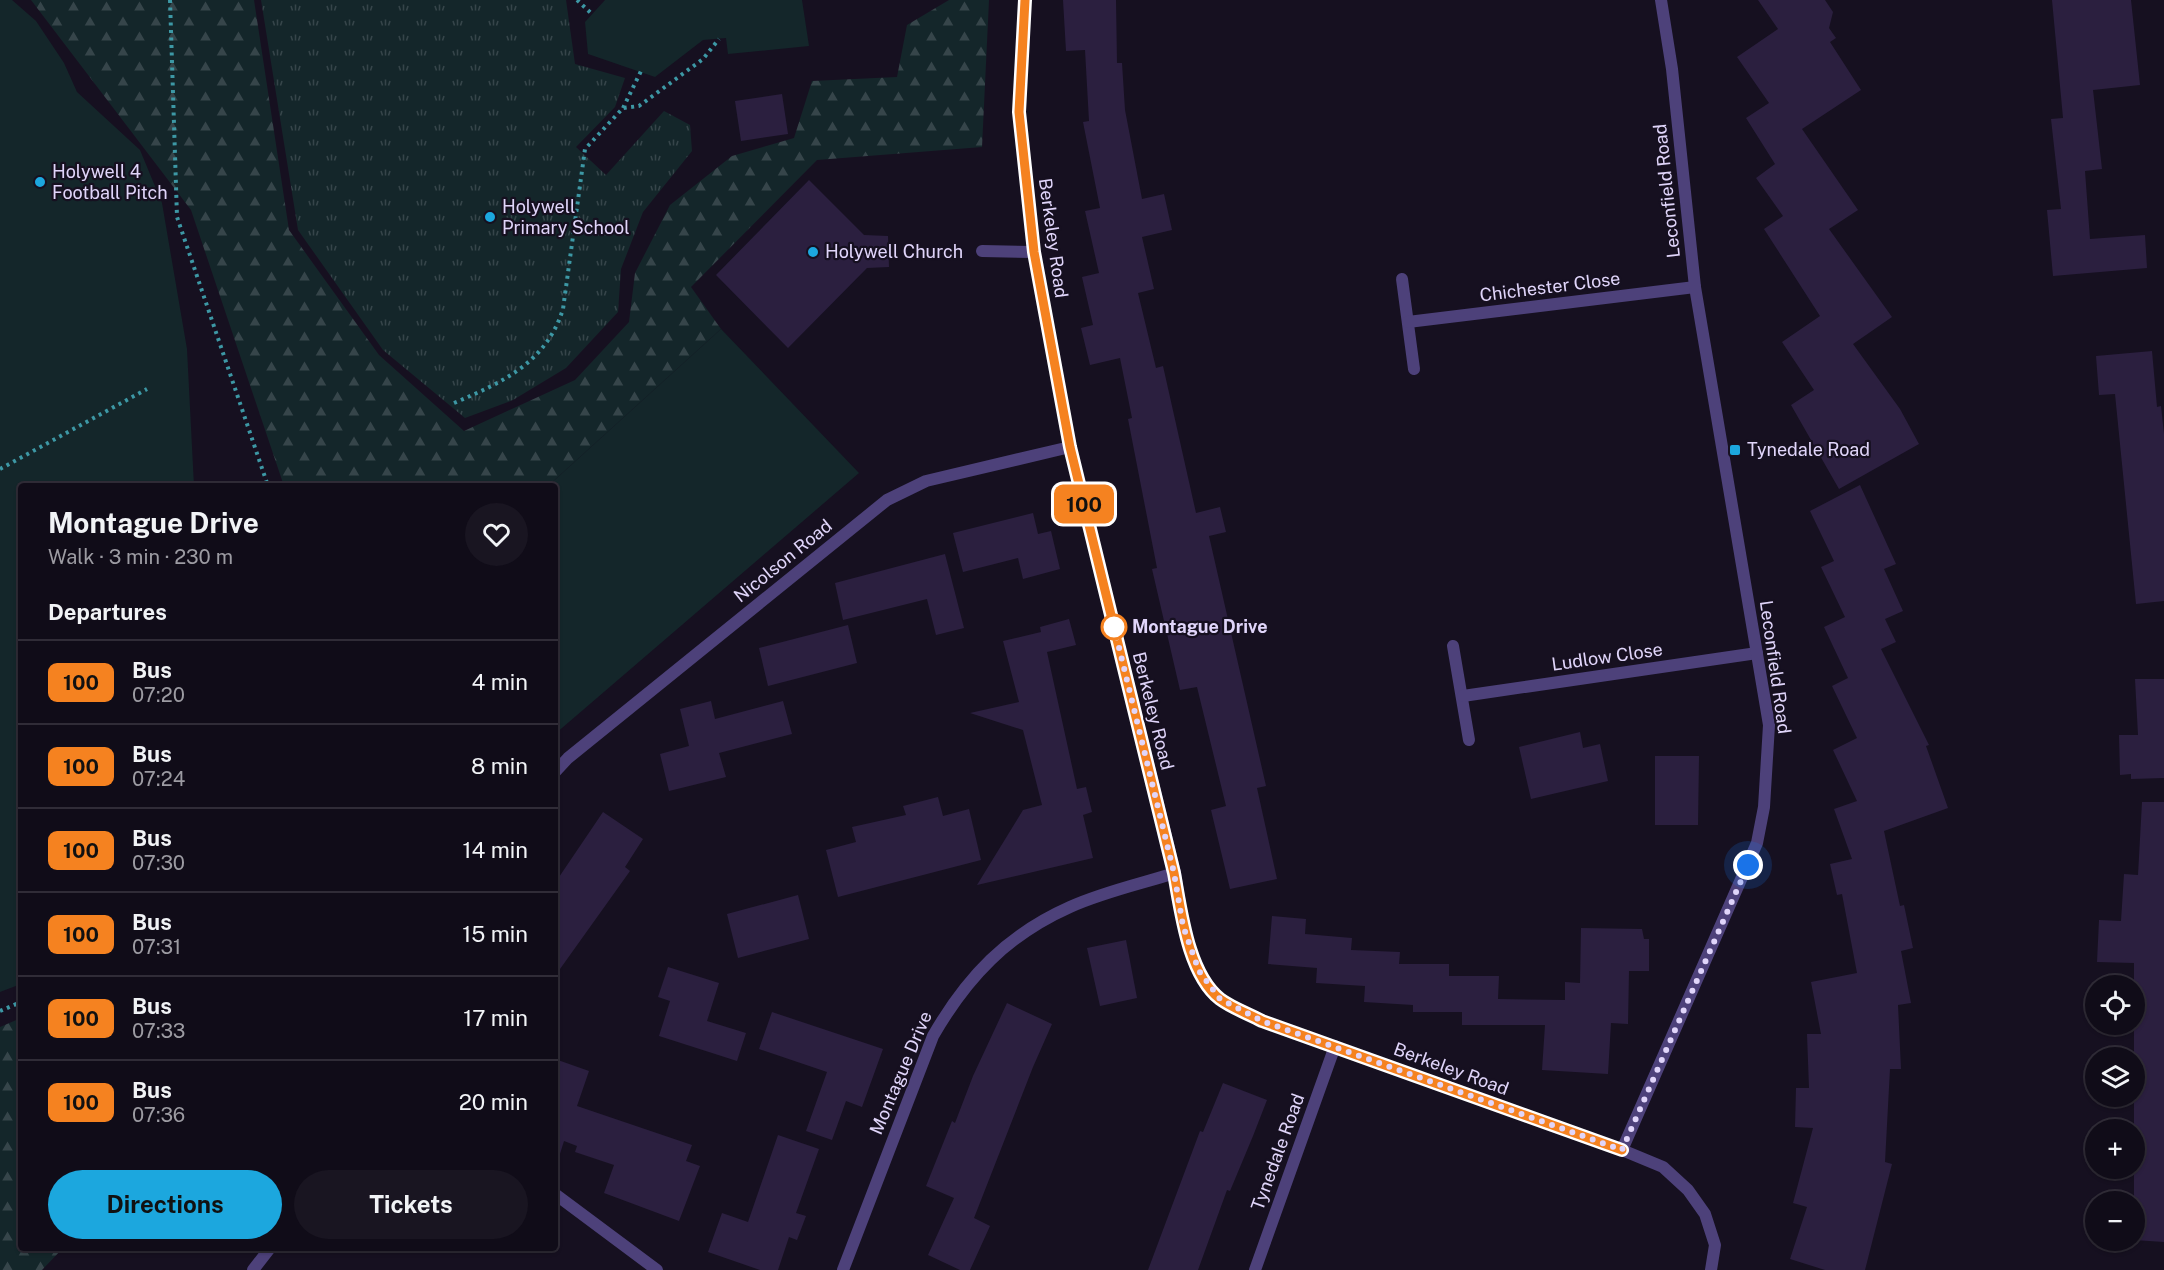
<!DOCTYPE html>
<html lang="en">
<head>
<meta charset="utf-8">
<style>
  body { margin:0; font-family:"Public Sans",sans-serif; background:#191521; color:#f1f3f6; height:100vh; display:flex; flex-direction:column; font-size:22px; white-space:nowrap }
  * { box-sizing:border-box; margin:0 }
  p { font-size:20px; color:#9c9ba2 }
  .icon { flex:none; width:33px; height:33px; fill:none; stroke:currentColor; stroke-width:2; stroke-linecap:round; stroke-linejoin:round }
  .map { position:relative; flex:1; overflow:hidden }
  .side { position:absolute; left:18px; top:483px; width:540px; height:768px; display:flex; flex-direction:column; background:#100c18; border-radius:6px; box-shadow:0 2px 4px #0004,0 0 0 2px #302c37 }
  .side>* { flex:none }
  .badge { padding:0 12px; border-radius:9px; font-size:21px; line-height:39px }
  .tools { position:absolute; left:2085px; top:975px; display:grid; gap:12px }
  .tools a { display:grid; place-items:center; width:60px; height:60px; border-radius:50%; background:#100c18; box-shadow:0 2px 4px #0004,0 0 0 2px #302c37; font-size:30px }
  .you { position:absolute; width:30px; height:30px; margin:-15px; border:4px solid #fff; border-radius:50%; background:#1a73e8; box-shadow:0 0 0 9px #1a73e833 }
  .map>.badge { position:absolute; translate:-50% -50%; box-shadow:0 0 0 3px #fff }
  h2 { padding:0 30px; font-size:22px; line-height:54px }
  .round { display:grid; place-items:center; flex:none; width:63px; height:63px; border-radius:32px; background:#191521 }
  .headline { display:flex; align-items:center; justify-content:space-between; height:102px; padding:0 30px }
  h1 { font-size:28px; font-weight:700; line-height:45px }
  .action { display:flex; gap:12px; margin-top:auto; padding:12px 30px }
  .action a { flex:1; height:69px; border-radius:36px; background:#1ca7de; color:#111; font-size:24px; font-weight:700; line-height:69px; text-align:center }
  .action a+a { background:#191521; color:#f1f3f6 }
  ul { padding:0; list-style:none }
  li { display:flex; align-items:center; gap:18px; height:84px; padding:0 30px; border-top:2px solid #302c37 }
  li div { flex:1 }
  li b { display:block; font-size:22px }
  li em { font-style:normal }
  li .badge { min-width:66px; font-weight:700; text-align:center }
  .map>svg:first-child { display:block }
  .grass { fill:url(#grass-tufts) }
  .forest { fill:url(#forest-firs) }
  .green { fill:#14262a }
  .building { fill:#2b1f3f }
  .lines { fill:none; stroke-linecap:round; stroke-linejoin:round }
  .path { stroke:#3d98a5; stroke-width:4; stroke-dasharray:3 4.5; stroke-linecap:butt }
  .lane { stroke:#4d417a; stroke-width:12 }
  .street { stroke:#4d417a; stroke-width:12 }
  .line-casing { stroke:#fff; stroke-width:14 }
  .line { stroke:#f58220; stroke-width:9 }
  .walk { stroke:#e0d5fa; stroke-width:6; stroke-dasharray:0 10.8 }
  .poi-dot { fill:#1ca7de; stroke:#161020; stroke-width:2 }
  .stop-dot { fill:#fff; stroke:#f58220; stroke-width:3 }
  .labels { text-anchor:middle; stroke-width:4.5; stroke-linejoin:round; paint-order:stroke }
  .poi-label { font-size:18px; fill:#e0d5fa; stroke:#161020; text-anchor:start }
  .street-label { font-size:18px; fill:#e0d5fa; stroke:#161020 }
  .stop-label { font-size:18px; font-weight:bold; fill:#e0d5fa; stroke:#161020; text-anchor:start }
</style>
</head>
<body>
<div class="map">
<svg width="2164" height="1270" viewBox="0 0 2164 1270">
  <defs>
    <pattern id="grass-tufts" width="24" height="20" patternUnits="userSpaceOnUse" patternTransform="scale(1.5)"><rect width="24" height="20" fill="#14262a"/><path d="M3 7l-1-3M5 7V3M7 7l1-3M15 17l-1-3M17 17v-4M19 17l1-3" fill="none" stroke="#36454a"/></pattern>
    <pattern id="forest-firs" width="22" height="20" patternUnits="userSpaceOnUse" patternTransform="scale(1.5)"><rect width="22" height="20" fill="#14262a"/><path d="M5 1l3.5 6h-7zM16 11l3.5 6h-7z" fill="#36454a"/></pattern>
  </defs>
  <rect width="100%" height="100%" fill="#161020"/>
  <!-- grass -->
  <path class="grass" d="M 261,0 L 566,0 L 575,64 L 625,78 L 615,107 L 576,147 L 606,175 L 664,111 L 690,125 L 692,151 L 643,212 L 621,269 L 618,312 L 566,368 L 513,400 L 465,418 L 383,350 L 298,230 Z"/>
  <!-- forest -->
  <g class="forest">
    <path d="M 31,0 L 254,0 L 289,230 L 379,355 L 464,431 L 575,380 L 629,322 L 635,273 L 670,205 L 732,156 L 794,138 L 812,81 L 897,77 L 907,25 L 949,0 L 989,0 L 982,147 L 817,160 L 691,287 L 721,329 L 548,486 L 284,486 L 191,210 Z"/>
    <path d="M 21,1018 L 21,1248 L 63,1248 L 42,1270 L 0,1270 L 0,1027 Z"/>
  </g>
  <!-- green -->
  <g class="green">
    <path d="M 0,0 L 12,0 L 36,21 L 64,63 L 77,92 L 140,150 L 162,203 L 187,349 L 194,486 L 21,486 L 21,984 L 0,992 Z"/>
    <path d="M 605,0 L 802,0 L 809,46 L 728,54 L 726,38 L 703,40 L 655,77 L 588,54 L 585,22 Z"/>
    <path d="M 721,329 L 859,473 L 555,734 L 555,486 L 548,486 Z"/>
  </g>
  <!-- building -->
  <g class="building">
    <path d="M 1063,0 L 1116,0 L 1117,63 L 1122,63 L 1125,110 L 1142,199 L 1164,194 L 1172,230 L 1142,237 L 1154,289 L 1138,293 L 1156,368 L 1163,366 L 1196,513 L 1220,507 L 1226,532 L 1209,536 L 1266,786 L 1257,788 L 1277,879 L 1230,889 L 1211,810 L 1226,806 L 1197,687 L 1180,690 L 1152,569 L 1157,568 L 1128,419 L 1132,418 L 1120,358 L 1090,365 L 1081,328 L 1093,325 L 1082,277 L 1099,273 L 1085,211 L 1100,208 L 1083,122 L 1089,121 L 1085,50 L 1066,51 Z"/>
    <path d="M 1758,0 L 1825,0 L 1833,12 L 1829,28 L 1836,38 L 1830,42 L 1861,90 L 1802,129 L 1858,210 L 1829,229 L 1892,317 L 1853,344 L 1900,409 L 1919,444 L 1839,489 L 1791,405 L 1814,390 L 1782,342 L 1820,316 L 1764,229 L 1783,216 L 1756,178 L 1775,164 L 1746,118 L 1769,103 L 1737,57 L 1778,29 Z"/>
    <path d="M 2052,0 L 2131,0 L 2140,85 L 2093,90 L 2102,169 L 2085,171 L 2090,239 L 2145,235 L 2147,268 L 2053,276 L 2047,210 L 2061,209 L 2051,119 L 2063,118 Z"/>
    <path d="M 782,94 L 788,134 L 741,141 L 735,101 Z"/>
    <path d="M 809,180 L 864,235 L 888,236 L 889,267 L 867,268 L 788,348 L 716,275 Z"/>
    <path d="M 2152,351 L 2157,407 L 2161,406 L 2164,434 L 2164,601 L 2136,604 L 2115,394 L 2099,395 L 2096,356 Z"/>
    <path d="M 1860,485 L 1896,564 L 1884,569 L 1903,611 L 1885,619 L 1896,642 L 1881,649 L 1929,745 L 1926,746 L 1948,808 L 1884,831 L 1900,906 L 1904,905 L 1913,948 L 1901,951 L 1911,1003 L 1898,1005 L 1901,1069 L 1890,1069 L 1885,1162 L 1892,1164 L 1865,1270 L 1825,1270 L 1790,1259 L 1807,1207 L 1793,1203 L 1813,1128 L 1795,1127 L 1796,1088 L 1809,1088 L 1807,1034 L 1821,1034 L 1811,982 L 1857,973 L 1842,894 L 1837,895 L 1830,864 L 1852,859 L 1834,809 L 1857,801 L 1833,750 L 1857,738 L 1832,686 L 1848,678 L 1824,627 L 1845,617 L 1821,567 L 1834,561 L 1810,511 Z"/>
    <path d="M 1033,513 L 1038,534 L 1051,531 L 1060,569 L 1023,579 L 1018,558 L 963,572 L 953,533 Z"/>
    <path d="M 945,554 L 964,628 L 936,635 L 927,599 L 843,620 L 835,583 Z"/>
    <path d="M 1069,619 L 1076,645 L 1047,652 L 1077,789 L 1086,787 L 1092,812 L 1083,815 L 1093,858 L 977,885 L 1023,810 L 1042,805 L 1023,730 L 970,713 L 1019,702 L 1003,641 L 1041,632 L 1040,627 Z"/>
    <path d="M 848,625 L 857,663 L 768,686 L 759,648 Z"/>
    <path d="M 2135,679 L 2164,679 L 2164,778 L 2131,779 L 2131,774 L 2120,775 L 2119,735 L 2138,735 Z"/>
    <path d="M 711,701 L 715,719 L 783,701 L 792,734 L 719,753 L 726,777 L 669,791 L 660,754 L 689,746 L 680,709 Z"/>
    <path d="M 1580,732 L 1583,748 L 1600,744 L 1608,781 L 1531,799 L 1519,747 Z"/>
    <path d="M 1655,756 L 1699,756 L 1698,825 L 1655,825 Z"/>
    <path d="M 938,797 L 943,816 L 969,809 L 981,860 L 838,897 L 826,850 L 856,842 L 852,827 L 906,815 L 903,806 Z"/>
    <path d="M 2142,802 L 2164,802 L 2164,1242 L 2134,1240 L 2134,963 L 2097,962 L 2099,920 L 2121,921 L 2124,874 L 2138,875 Z"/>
    <path d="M 603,812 L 643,839 L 625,867 L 630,871 L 555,976 L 555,883 Z"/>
    <path d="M 798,895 L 809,939 L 738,958 L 727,914 Z"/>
    <path d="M 1272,916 L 1306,919 L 1305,934 L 1352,938 L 1351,950 L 1400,952 L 1399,964 L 1449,964 L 1449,976 L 1499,976 L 1498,999 L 1565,1000 L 1565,982 L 1580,983 L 1581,928 L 1642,929 L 1644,939 L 1649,939 L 1649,971 L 1629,971 L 1628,1024 L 1611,1023 L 1608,1074 L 1542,1070 L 1545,1025 L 1462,1025 L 1462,1012 L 1413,1012 L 1413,1005 L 1364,1002 L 1365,986 L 1316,983 L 1317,968 L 1268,964 Z"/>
    <path d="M 1126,940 L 1137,998 L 1100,1006 L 1087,948 Z"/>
    <path d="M 668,967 L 719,983 L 707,1021 L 746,1033 L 737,1061 L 659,1036 L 670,1001 L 658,997 Z"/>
    <path d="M 1007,1003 L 1052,1024 L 1033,1067 L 974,1218 L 990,1226 L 970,1270 L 960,1270 L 928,1255 L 954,1198 L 926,1186 L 952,1121 L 955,1123 L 973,1076 Z"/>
    <path d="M 772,1012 L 883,1049 L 862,1107 L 846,1101 L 832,1140 L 806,1131 L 827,1072 L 759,1049 Z"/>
    <path d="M 555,1059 L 589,1071 L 577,1106 L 692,1145 L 686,1161 L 700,1166 L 679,1221 L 604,1193 L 614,1165 L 575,1152 L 577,1146 L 564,1141 L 559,1157 L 555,1156 Z"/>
    <path d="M 1223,1083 L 1267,1100 L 1253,1136 L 1230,1191 L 1227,1190 L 1198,1270 L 1148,1270 L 1200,1131 L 1203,1132 Z"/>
    <path d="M 778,1135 L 819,1149 L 796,1213 L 806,1216 L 797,1240 L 789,1237 L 778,1270 L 760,1270 L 708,1252 L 722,1213 L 748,1222 Z"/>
  </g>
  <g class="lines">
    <!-- path -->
    <g class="path">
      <path d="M 170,0 L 177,217 L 268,486"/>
      <path d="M 577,0 L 593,15"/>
      <path d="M 623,108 L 641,71"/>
      <path d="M 454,403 C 503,382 546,363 563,309 L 585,149 L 623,108 L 639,106 L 703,59 L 719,39"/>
      <path d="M 0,469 L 147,389"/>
      <path d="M 0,1011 L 21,1002"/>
    </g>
    <!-- lane -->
    <path class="lane" d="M 982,251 L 1034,252"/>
    <!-- street -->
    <g class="street">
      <path d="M 1025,0 L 1019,112 L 1034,252 L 1070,447 L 1175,873 C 1181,911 1188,973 1220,999 C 1232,1008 1249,1014 1262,1021 L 1622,1150 L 1663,1167 L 1688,1190 L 1705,1214 L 1715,1245 L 1711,1270"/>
      <path d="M 1402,279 L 1414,369"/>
      <path d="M 1408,322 L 1695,287"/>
      <path d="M 1453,646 L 1469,740"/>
      <path d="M 1463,696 L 1757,653"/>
      <path d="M 555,772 L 568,758 L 887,500 L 926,481 L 1070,447"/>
      <path d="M 1622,1150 L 1757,843 L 1764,807 L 1769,725 L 1695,287 L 1672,69 L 1661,0"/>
      <path d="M 555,1194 L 657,1270"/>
      <path d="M 253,1270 L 270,1248"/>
      <path d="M 843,1270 L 933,1036 C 967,977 1007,935 1070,907 C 1103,892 1140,884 1175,873"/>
      <path d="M 1255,1270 L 1335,1046"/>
    </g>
  </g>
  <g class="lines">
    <!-- line casing -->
    <g class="line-casing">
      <path id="line" d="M 1025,0 L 1019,112 L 1034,252 L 1070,447 L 1174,873 C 1181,911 1188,974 1220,999 C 1232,1008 1249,1014 1262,1021 L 1622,1150"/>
    </g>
    <!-- line -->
    <use href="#line" class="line"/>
    <!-- walk -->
    <path class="walk" d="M 1114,627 L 1174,873 L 1183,926 L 1199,971 L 1220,999 L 1262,1021 L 1622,1150 L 1748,865"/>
  </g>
  <!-- markers -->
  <g class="poi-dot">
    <circle cx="40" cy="182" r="6"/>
    <circle cx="490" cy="217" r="6"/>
    <circle cx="813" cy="252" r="6"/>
    <rect x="1729" y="444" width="12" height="12" rx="3"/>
  </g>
  <circle class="stop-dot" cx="1114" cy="627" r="12"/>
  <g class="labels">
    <!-- poi labels -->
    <g class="poi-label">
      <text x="52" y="178">Holywell 4<tspan x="52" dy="21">Football Pitch</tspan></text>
      <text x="502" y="213">Holywell<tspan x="502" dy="21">Primary School</tspan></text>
      <text x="825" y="258">Holywell Church</text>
      <text x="1747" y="456">Tynedale Road</text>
    </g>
    <!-- street labels -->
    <g class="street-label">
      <text transform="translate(1667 191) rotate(-96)" y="6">Leconfield Road</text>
      <text transform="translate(1053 238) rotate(82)" y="6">Berkeley Road</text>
      <text transform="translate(1550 287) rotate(-7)" y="6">Chichester Close</text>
      <text transform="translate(783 561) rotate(-39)" y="6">Nicolson Road</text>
      <text transform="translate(1607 657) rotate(-8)" y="6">Ludlow Close</text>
      <text transform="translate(1775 667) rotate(82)" y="6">Leconfield Road</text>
      <text transform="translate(1153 711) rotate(76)" y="6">Berkeley Road</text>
      <text transform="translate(1451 1069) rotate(20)" y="6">Berkeley Road</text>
      <text transform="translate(901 1073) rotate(-67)" y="6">Montague Drive</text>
      <text transform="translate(1278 1152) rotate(-70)" y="6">Tynedale Road</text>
    </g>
    <!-- stop labels -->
    <g class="stop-label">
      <text x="1132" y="633">Montague Drive</text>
    </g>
  </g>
</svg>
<div class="tools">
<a><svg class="icon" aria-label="locate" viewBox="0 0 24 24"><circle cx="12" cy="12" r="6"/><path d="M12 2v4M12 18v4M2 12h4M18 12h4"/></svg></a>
<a><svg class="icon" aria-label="layers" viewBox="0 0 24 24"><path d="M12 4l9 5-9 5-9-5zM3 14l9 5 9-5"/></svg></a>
<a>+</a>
<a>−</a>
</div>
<div class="you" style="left:1748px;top:865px"></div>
<b class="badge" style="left:1084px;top:504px;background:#f58220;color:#111">100</b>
<section class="side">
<div class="headline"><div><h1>Montague Drive</h1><p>Walk · 3 min · 230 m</p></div><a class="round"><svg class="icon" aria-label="heart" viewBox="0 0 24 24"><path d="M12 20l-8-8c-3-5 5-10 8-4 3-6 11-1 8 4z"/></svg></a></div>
<h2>Departures</h2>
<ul>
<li><span class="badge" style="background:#f58220;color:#111">100</span><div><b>Bus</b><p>07:20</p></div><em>4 min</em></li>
<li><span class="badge" style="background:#f58220;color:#111">100</span><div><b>Bus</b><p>07:24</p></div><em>8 min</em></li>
<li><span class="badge" style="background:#f58220;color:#111">100</span><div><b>Bus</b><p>07:30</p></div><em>14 min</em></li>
<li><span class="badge" style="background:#f58220;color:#111">100</span><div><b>Bus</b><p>07:31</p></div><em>15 min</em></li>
<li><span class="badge" style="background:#f58220;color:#111">100</span><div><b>Bus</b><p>07:33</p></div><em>17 min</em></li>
<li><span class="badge" style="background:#f58220;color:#111">100</span><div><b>Bus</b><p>07:36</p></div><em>20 min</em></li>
</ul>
<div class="action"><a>Directions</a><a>Tickets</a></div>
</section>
</div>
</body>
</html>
